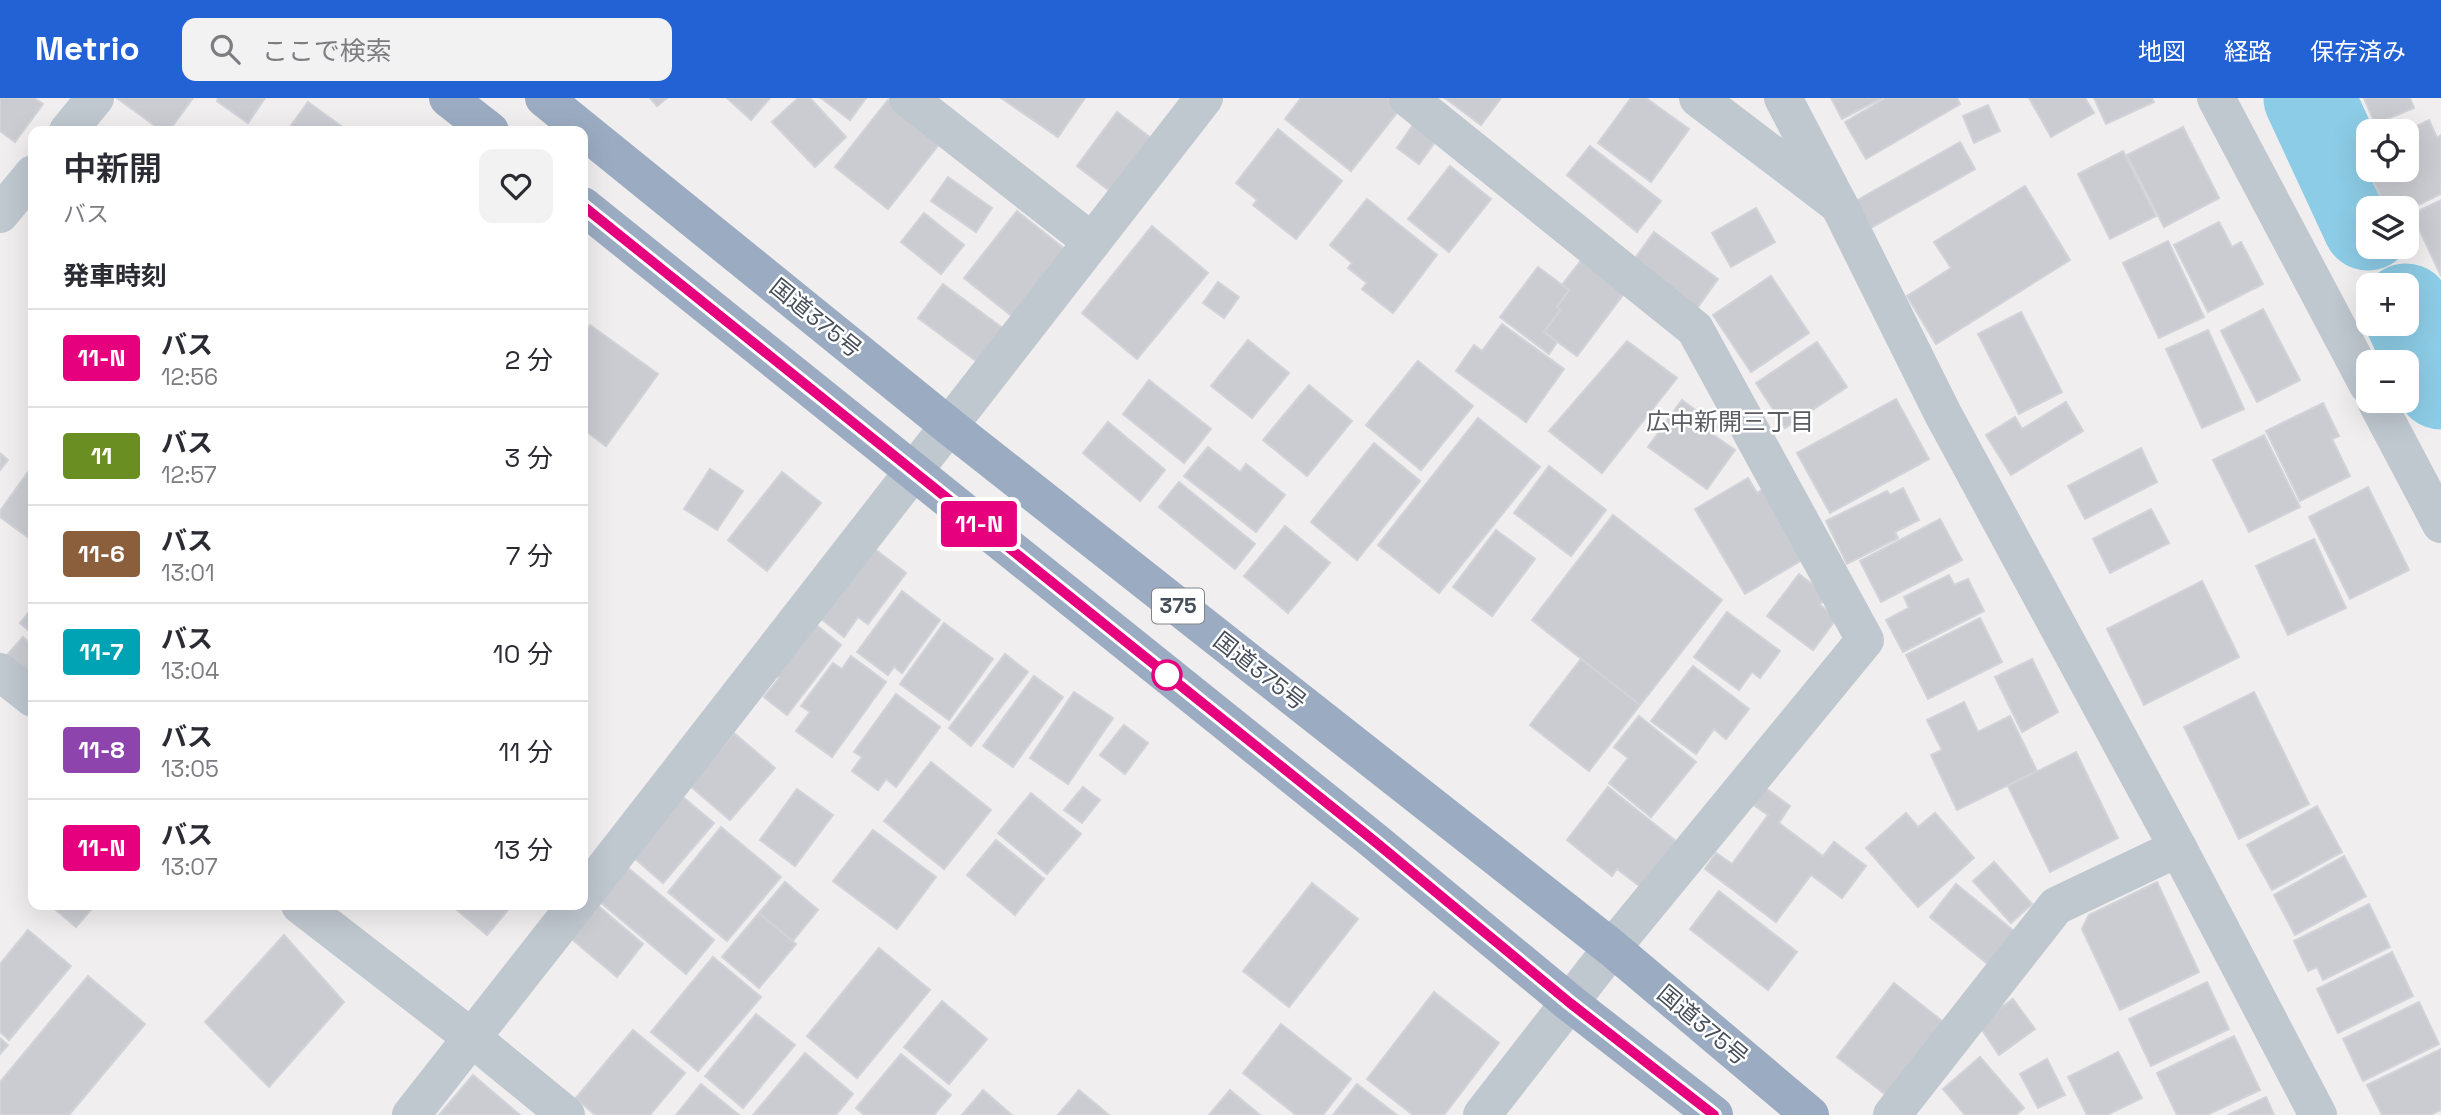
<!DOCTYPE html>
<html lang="ja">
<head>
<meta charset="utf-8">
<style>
  body { margin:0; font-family:"Space Grotesk","Noto Sans JP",sans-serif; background:#f2f2f3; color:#2b2b33; height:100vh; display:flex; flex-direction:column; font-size:26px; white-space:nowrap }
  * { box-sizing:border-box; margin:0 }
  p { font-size:23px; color:#7c7c81 }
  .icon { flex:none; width:38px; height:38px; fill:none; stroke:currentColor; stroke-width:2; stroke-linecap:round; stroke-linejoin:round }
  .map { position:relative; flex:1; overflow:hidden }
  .side { position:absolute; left:28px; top:28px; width:560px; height:784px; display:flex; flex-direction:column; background:#fff; border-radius:14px; box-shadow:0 7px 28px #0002 }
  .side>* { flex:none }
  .badge { padding:0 14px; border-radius:5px; font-size:24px; line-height:46px }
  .controls { position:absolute; left:2356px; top:21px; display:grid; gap:14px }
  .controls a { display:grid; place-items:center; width:63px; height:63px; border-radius:14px; background:#fff; box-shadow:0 7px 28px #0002; font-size:35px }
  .map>.badge { position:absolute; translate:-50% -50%; box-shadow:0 0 0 4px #fff }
  h2 { padding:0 35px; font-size:26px; line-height:63px }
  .round { display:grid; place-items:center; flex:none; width:74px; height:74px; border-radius:14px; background:#f2f2f3 }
  .head { display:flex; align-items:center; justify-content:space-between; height:119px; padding:0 35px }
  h1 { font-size:33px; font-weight:600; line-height:52px }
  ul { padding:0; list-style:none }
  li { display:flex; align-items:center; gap:21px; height:98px; padding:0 35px; border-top:2px solid #e1e1e2 }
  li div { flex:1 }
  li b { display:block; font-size:26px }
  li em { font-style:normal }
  li .badge { min-width:77px; font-weight:700; text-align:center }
  header { display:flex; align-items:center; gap:42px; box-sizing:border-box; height:98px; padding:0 35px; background:#2362d5; color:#fff }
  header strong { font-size:33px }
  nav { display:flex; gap:38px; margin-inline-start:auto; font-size:24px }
  .search { width:490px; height:63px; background:#f2f2f3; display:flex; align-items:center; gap:18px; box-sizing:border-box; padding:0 24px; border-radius:14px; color:#7c7c81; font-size:26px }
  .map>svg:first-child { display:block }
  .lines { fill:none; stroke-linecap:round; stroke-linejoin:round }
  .river { stroke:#8dcce6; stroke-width:91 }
  .building { fill:#cbccd2; stroke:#d2d3d9; stroke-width:2 }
  .minor { stroke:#bfc7cf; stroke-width:38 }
  .tertiary { stroke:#bfc7cf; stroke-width:38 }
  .trunk { stroke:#9bacc2; stroke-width:38 }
  .line-casing { stroke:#fff; stroke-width:16 }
  .line { stroke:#e6007e; stroke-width:10 }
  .stop-dot { fill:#fff; stroke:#e6007e; stroke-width:3.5 }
  .labels { text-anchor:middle; stroke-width:5; stroke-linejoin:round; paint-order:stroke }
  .shield { fill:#fff; stroke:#7e848c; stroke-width:2 }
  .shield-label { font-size:21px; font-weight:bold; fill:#474f5a }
  .street-label { font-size:23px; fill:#474f5a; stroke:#fff }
  .neighbourhood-label { font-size:24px; fill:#5b5d62; stroke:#fff }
</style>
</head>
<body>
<header>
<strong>Metrio</strong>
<div class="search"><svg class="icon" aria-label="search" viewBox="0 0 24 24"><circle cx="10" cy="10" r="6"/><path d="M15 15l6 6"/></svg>ここで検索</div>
<nav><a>地図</a><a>経路</a><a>保存済み</a></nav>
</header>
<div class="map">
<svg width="2441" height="1017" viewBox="0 0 2441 1017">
  <rect width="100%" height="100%" fill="#f0eeee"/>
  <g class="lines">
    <!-- river -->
    <g class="river">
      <path d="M 2309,0 L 2368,127"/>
      <path d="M 2406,211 L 2441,286"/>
    </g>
  </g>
  <!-- building -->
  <g class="building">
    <path d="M 0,0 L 34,0 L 43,6 L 15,44 L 0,33 Z"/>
    <path d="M 117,0 L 193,0 L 169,33 L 162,33 Z"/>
    <path d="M 218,0 L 265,0 L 248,25 L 217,3 Z"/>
    <path d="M 650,0 L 667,0 L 657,8 Z"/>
    <path d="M 727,0 L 770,0 L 751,22 Z"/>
    <path d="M 798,0 L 810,0 L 846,39 L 815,69 L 772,24 Z"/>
    <path d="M 821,0 L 866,0 L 850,22 Z"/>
    <path d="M 1001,0 L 1085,0 L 1058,39 Z"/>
    <path d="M 1301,0 L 1387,0 L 1400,11 L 1351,73 L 1285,21 Z"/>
    <path d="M 1445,0 L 1501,0 L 1481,27 Z"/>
    <path d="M 1631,0 L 1646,0 L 1689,31 L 1651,84 L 1598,45 Z"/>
    <path d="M 1831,0 L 1882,0 L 1842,21 Z"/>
    <path d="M 1886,0 L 1957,0 L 1960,6 L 1866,61 L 1845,24 Z"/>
    <path d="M 2029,0 L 2085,0 L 2094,15 L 2051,39 Z"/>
    <path d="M 2094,0 L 2152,0 L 2154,4 L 2106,26 Z"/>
    <path d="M 2364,0 L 2410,0 L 2414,10 L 2375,26 Z"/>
    <path d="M 888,2 L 941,44 L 888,111 L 835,69 Z"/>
    <path d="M 308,4 L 348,33 L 287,33 Z"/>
    <path d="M 1988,7 L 2000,33 L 1974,45 L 1963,18 Z"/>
    <path d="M 1117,14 L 1151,40 L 1111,94 L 1077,68 Z"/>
    <path d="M 2429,22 L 2437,40 L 2441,37 L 2441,96 L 2406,113 L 2406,110 L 2386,110 L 2359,55 L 2368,51 L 2368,72 L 2406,72 L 2406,33 Z"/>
    <path d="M 1415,24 L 1438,40 L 1419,66 L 1397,50 Z"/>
    <path d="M 2183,29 L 2219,100 L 2164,129 L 2127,57 Z"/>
    <path d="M 1278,31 L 1342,83 L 1296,141 L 1253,107 L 1257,102 L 1236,85 Z"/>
    <path d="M 1960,44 L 1975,71 L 1871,130 L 1856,103 Z"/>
    <path d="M 1590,48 L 1661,103 L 1637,134 L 1567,77 Z"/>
    <path d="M 2123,53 L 2156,118 L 2110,141 L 2078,76 Z"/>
    <path d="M 1450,68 L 1491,101 L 1449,154 L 1408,121 Z"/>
    <path d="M 948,79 L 992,110 L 976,134 L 931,103 Z"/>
    <path d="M 2025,88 L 2070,162 L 1936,246 L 1907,198 L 1951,170 L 1934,144 Z"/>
    <path d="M 1367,101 L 1437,157 L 1393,215 L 1362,191 L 1367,185 L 1348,170 L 1352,165 L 1330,147 Z"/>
    <path d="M 2441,102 L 2441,178 L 2412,116 Z"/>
    <path d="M 1756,110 L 1775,144 L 1731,169 L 1712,135 Z"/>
    <path d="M 1017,113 L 1071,156 L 1018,223 L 964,180 Z"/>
    <path d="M 924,115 L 964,147 L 941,176 L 901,144 Z"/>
    <path d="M 2219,124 L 2232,149 L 2241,144 L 2263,186 L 2208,214 L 2174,147 Z"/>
    <path d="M 1152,128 L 1208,175 L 1137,261 L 1082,215 Z"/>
    <path d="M 1654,134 L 1718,181 L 1695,213 L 1631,166 Z"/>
    <path d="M 2168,143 L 2204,219 L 2159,240 L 2123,165 Z"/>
    <path d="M 1583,160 L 1626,193 L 1577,258 L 1544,234 L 1560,212 L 1557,209 L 1569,192 L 1562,187 Z"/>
    <path d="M 1538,169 L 1569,192 L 1557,209 L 1560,212 L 1544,234 L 1557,244 L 1549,256 L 1500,219 Z"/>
    <path d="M 1771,178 L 1809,235 L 1751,274 L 1713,217 Z"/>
    <path d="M 1218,184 L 1239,199 L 1224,220 L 1203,205 Z"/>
    <path d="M 943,186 L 1012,237 L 987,271 L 918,220 Z"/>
    <path d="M 2263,211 L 2300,282 L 2257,304 L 2221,233 Z"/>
    <path d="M 2021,214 L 2062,294 L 2019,316 L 1978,236 Z"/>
    <path d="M 1502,226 L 1564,271 L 1526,324 L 1456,273 L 1474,247 L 1482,253 Z"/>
    <path d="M 590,227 L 658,276 L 606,348 L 583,331 L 583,237 Z"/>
    <path d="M 2208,232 L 2244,311 L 2202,330 L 2166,251 Z"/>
    <path d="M 1248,242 L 1289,275 L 1252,320 L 1211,288 Z"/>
    <path d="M 1627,243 L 1677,280 L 1602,375 L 1549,333 Z"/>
    <path d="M 1817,244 L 1847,289 L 1785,330 L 1756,285 Z"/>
    <path d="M 1418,263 L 1473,308 L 1421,372 L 1366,327 Z"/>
    <path d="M 1149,282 L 1211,331 L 1184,365 L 1123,316 Z"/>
    <path d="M 1309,287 L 1352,323 L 1307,378 L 1263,342 Z"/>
    <path d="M 1896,301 L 1929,361 L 1830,415 L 1797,355 Z"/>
    <path d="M 1682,302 L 1718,329 L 1712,336 L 1735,352 L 1707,391 L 1648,349 Z"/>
    <path d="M 2066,304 L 2083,333 L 2011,377 L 1986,337 L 2015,319 L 2022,331 Z"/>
    <path d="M 2323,305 L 2339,338 L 2332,341 L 2350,378 L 2300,403 L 2266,333 Z"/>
    <path d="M 1478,320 L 1540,369 L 1439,495 L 1378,447 Z"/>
    <path d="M 1108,324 L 1165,372 L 1140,403 L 1083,355 Z"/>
    <path d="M 2264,337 L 2300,409 L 2249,434 L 2213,362 Z"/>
    <path d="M 1374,345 L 1420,383 L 1357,462 L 1311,424 Z"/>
    <path d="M 1208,349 L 1240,374 L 1246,366 L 1285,397 L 1256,434 L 1184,378 Z"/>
    <path d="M 2141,350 L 2157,384 L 2085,421 L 2068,388 Z"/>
    <path d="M 0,355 L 8,362 L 0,372 Z"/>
    <path d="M 33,367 L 33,443 L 0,419 L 0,413 Z"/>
    <path d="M 1549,368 L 1606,412 L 1571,458 L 1514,415 Z"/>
    <path d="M 710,371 L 743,393 L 717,432 L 684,411 Z"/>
    <path d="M 782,374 L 821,405 L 767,473 L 728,442 Z"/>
    <path d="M 1748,380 L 1757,395 L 1771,386 L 1812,456 L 1745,496 L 1695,411 Z"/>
    <path d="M 1179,384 L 1255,446 L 1235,471 L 1159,409 Z"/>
    <path d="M 2368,389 L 2409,472 L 2350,501 L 2309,419 Z"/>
    <path d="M 1903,390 L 1919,422 L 1895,434 L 1898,440 L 1847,466 L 1826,423 L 1887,393 L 1890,397 Z"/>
    <path d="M 2151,411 L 2169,445 L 2110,475 L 2093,441 Z"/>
    <path d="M 1613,417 L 1722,502 L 1640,607 L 1532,522 Z"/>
    <path d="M 1940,421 L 1962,462 L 1881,504 L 1860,463 Z"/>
    <path d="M 1285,428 L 1330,465 L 1288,515 L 1244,478 Z"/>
    <path d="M 1496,432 L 1535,461 L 1492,518 L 1453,489 Z"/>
    <path d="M 2314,441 L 2346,510 L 2288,537 L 2256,468 Z"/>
    <path d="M 867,445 L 906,475 L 868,526 L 858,519 L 844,539 L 814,515 Z"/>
    <path d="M 1799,476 L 1827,497 L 1820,507 L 1837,520 L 1813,552 L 1767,518 Z"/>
    <path d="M 1949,477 L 1954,487 L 1968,481 L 1984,513 L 1903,554 L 1886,522 L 1909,510 L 1904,499 Z"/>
    <path d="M 2202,483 L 2239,559 L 2144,607 L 2107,531 Z"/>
    <path d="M 902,493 L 940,522 L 902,575 L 894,569 L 888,577 L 857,554 Z"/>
    <path d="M 33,509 L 33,536 L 20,525 Z"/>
    <path d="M 1727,514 L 1780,553 L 1760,580 L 1752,574 L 1739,592 L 1694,559 Z"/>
    <path d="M 1980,520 L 2002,564 L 1928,601 L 1906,557 Z"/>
    <path d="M 810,522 L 841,547 L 787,617 L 764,599 L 779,580 L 769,573 Z"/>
    <path d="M 944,525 L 993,561 L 949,622 L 900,586 Z"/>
    <path d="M 23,539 L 33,548 L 33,597 L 0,565 Z"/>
    <path d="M 1005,556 L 1028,574 L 971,648 L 949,630 Z"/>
    <path d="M 851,558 L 886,584 L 832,659 L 796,633 L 810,614 L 801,608 L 833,565 L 842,571 Z"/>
    <path d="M 1581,561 L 1640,607 L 1589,673 L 1530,627 Z"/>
    <path d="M 2032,561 L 2058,614 L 2022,634 L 1995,579 Z"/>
    <path d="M 1693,568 L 1749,611 L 1726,641 L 1714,631 L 1696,656 L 1651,623 Z"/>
    <path d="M 1034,578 L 1063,599 L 1013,669 L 983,648 Z"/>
    <path d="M 1074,594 L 1113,620 L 1068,686 L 1030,660 Z"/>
    <path d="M 2254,594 L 2309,706 L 2239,741 L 2184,629 Z"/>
    <path d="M 896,596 L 940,629 L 896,689 L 886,681 L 878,692 L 852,673 L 862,659 L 854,654 Z"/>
    <path d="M 1964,604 L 1978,634 L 2010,618 L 2037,673 L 1957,712 L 1931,657 L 1942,652 L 1927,622 Z"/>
    <path d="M 1639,618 L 1696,664 L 1651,719 L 1609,685 L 1628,660 L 1614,649 Z"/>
    <path d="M 1124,627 L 1148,645 L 1125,676 L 1100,657 Z"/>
    <path d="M 734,635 L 775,670 L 730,722 L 690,688 Z"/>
    <path d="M 2076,654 L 2118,740 L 2050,774 L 2008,688 Z"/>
    <path d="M 931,664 L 991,712 L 944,771 L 884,723 Z"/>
    <path d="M 1083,689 L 1100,702 L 1082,725 L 1064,712 Z"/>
    <path d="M 1608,689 L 1677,744 L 1641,789 L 1617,771 L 1612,778 L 1567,742 Z"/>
    <path d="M 1764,689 L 1790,708 L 1779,725 L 1823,758 L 1834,744 L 1866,768 L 1842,800 L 1811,777 L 1776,824 L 1705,771 L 1716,755 L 1732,766 L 1768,717 L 1752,706 Z"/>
    <path d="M 797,691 L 833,717 L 795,768 L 760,742 Z"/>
    <path d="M 677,694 L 714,725 L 663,785 L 627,754 Z"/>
    <path d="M 1031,695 L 1081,736 L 1047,776 L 998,735 Z"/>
    <path d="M 2317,708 L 2342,754 L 2272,792 L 2247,747 Z"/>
    <path d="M 1906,715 L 1918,729 L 1935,715 L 1974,760 L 1918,809 L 1866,750 Z"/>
    <path d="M 721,729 L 781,779 L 727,843 L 668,794 Z"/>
    <path d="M 873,732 L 936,779 L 897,831 L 833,783 Z"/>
    <path d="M 996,742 L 1044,781 L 1015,817 L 967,777 Z"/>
    <path d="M 2344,758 L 2366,798 L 2295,837 L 2274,797 Z"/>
    <path d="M 1994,764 L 2032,806 L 2011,825 L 1973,783 Z"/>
    <path d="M 627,769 L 714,842 L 686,876 L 599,803 Z"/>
    <path d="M 785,784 L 818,812 L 792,844 L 759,815 Z"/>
    <path d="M 2157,784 L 2199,874 L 2120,912 L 2082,831 L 2089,817 Z"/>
    <path d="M 1312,785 L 1358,821 L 1289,909 L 1243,873 Z"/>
    <path d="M 1956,786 L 2020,838 L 1994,871 L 1930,819 Z"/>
    <path d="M 1719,793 L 1797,854 L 1768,892 L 1690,831 Z"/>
    <path d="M 590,801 L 643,846 L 617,879 L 562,833 Z"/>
    <path d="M 2369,806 L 2390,849 L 2323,882 L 2317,869 L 2308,873 L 2294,843 Z"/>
    <path d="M 50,807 L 95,807 L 76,829 Z"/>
    <path d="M 451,807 L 512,807 L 487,837 Z"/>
    <path d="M 759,815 L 796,846 L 759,890 L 722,859 Z"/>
    <path d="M 28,832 L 71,868 L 9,942 L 0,934 L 0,866 Z"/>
    <path d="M 284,837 L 344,904 L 269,989 L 205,924 Z"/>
    <path d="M 879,850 L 930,892 L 857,980 L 807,938 Z"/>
    <path d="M 2392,854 L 2413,898 L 2338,935 L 2317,891 Z"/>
    <path d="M 713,859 L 761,899 L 698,973 L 651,934 Z"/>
    <path d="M 88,878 L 145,926 L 69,1017 L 0,1017 L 0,984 Z"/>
    <path d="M 2207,884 L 2229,931 L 2151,968 L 2129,921 Z"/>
    <path d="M 1894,885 L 1946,926 L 1890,1000 L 1837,959 Z"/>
    <path d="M 1434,894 L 1499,945 L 1444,1017 L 1413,1017 L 1367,981 Z"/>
    <path d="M 2013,901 L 2035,931 L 1999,957 L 1978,926 Z"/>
    <path d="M 942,903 L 987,941 L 949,986 L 904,949 Z"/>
    <path d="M 2419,904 L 2439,946 L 2363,983 L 2343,941 Z"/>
    <path d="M 756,916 L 795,947 L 743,1010 L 705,978 Z"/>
    <path d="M 1281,926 L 1351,981 L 1323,1017 L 1296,1017 L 1243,975 Z"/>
    <path d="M 633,932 L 685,975 L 650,1017 L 595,1017 L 576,1000 Z"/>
    <path d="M 2234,938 L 2260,992 L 2207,1017 L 2177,1017 L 2157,975 Z"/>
    <path d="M 0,940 L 8,947 L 0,956 Z"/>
    <path d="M 2441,951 L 2441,1012 L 2430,1017 L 2382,1017 L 2367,987 Z"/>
    <path d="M 2118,954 L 2142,1000 L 2107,1017 L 2087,1017 L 2068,979 Z"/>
    <path d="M 805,955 L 853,996 L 836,1017 L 753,1017 Z"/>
    <path d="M 901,956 L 951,997 L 934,1017 L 864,1017 L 856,1010 Z"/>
    <path d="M 1980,959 L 2024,1010 L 2016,1017 L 1965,1017 L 1943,991 Z"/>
    <path d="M 2047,961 L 2065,997 L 2038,1010 L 2020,976 Z"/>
    <path d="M 473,977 L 520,1017 L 439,1017 Z"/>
    <path d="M 701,986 L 739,1017 L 676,1017 Z"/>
    <path d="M 1357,986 L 1397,1017 L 1333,1017 Z"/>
    <path d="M 983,992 L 1012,1017 L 962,1017 Z"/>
    <path d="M 1079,992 L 1109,1017 L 1058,1017 Z"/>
    <path d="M 1230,992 L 1260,1017 L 1209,1017 Z"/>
    <path d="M 2266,999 L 2274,1017 L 2228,1017 Z"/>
  </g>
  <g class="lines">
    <!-- minor -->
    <g class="minor">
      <path d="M 908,0 L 1092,144"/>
      <path d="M 1408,0 L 1695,231 L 1865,542 L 1612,850 L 1482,1017"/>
      <path d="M 1698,0 L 1839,107"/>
      <path d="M 2216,0 L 2368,287"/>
      <path d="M 68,33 L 95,0"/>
      <path d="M 0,116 L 33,76"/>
      <path d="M 2376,303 L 2441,426"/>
      <path d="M 0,574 L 33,600"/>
      <path d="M 583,798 L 1204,0"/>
      <path d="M 300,807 L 472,940 L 566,1017"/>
      <path d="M 411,1017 L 576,807"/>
      <path d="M 1892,1017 L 2056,808 L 2178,750"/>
    </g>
    <!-- tertiary -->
    <path class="tertiary" d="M 1783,0 L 1839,107 L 1943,316 L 2178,750 L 2318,1017"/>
    <!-- trunk -->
    <g class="trunk">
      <path d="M 448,0 L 490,33"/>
      <path d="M 544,0 L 949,328 L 1612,850 L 1810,1017"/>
      <path d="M 583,108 L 1373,742 L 1570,905 L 1714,1017"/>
    </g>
  </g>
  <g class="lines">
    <!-- line casing -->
    <g class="line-casing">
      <path id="line" d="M 583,108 L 1373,742 L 1570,905 L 1714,1017"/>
    </g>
    <!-- line -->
    <use href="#line" class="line"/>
  </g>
  <!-- markers -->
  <circle class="stop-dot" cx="1167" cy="577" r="14"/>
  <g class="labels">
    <!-- shield labels -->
    <rect class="shield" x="1152" y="490.5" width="52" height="35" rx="5"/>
    <g class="shield-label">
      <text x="1178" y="515">375</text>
    </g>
    <!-- street labels -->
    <g class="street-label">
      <text transform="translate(816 220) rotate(39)" y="8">国道375号</text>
      <text transform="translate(1260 573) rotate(38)" y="8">国道375号</text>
      <text transform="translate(1703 927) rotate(40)" y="8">国道375号</text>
    </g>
    <!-- neighbourhood labels -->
    <g class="neighbourhood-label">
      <text x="1730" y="332">広中新開三丁目</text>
    </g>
  </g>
</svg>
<div class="controls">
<a><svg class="icon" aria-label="locate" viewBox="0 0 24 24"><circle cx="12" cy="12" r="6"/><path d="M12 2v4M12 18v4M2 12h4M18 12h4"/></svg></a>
<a><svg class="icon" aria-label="layers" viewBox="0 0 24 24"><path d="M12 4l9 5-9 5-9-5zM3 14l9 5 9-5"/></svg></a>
<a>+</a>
<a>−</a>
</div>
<b class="badge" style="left:979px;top:426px;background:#e6007e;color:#fff">11-N</b>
<section class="side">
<div class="head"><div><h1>中新開</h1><p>バス</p></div><a class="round"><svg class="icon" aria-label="heart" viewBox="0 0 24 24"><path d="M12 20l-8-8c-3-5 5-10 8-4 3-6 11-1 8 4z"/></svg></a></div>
<h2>発車時刻</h2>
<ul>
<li><span class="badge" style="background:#e6007e;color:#fff">11-N</span><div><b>バス</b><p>12:56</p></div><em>2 分</em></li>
<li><span class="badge" style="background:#6b8e23;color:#fff">11</span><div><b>バス</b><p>12:57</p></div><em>3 分</em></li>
<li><span class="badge" style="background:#8b5e3c;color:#fff">11-6</span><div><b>バス</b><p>13:01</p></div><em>7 分</em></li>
<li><span class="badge" style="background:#00a3b4;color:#fff">11-7</span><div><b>バス</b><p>13:04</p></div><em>10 分</em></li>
<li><span class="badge" style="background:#8e44ad;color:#fff">11-8</span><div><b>バス</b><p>13:05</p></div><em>11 分</em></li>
<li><span class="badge" style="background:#e6007e;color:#fff">11-N</span><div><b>バス</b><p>13:07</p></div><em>13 分</em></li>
</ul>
</section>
</div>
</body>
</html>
